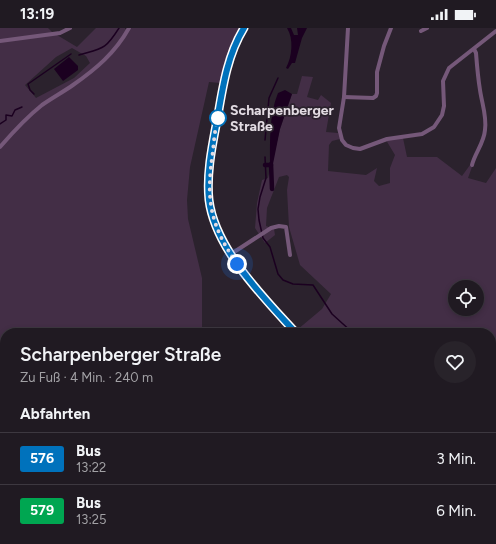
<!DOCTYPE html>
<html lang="de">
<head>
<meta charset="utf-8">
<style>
  body { margin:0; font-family:Figtree,sans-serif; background:#28232a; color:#f1f3f6; height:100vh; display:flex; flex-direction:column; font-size:15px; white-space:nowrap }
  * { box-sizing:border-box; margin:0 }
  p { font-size:13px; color:#a2a1a5 }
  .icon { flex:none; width:22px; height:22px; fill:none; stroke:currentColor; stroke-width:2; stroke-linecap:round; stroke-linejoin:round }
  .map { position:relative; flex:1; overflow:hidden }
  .drawer { position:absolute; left:0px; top:300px; width:496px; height:216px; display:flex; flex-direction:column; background:#201a22; border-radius:16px 16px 0 0; box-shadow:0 2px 6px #0003,0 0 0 1px #3d3840 }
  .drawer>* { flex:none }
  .badge { padding:0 8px; border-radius:3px; font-size:14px; line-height:26px }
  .controls { position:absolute; left:448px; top:252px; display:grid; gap:8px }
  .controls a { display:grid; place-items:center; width:36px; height:36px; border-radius:50%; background:#201a22; box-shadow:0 2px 6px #0003,0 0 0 1px #3d3840; font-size:20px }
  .you { position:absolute; width:20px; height:20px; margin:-10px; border:3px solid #fff; border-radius:50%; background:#1a73e8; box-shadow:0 0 0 6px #1a73e833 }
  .map>.badge { position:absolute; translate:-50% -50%; box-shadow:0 0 0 2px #fff }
  h2 { padding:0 20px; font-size:15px; line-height:36px }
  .round { display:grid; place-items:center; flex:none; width:42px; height:42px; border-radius:21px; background:#28232a }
  .headline { display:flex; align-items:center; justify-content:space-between; height:68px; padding:0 20px }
  h1 { font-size:19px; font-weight:600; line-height:30px }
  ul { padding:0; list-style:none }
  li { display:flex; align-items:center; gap:12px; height:52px; padding:0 20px; border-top:1px solid #3d3840 }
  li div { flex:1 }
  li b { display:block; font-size:15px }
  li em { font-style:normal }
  li .badge { min-width:44px; font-weight:700; text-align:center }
  .status { display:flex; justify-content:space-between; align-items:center; height:28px; padding:0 20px; background:#201a22; direction:ltr }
  .status svg { height:11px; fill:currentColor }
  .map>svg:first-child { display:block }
  .green { fill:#432e46; fill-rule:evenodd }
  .water { fill:#1b0020 }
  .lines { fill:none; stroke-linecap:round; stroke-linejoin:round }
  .stream { stroke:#1b0020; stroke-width:1.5 }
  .canal { stroke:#1b0020; stroke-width:4.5 }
  .minor { stroke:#755879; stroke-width:4 }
  .tertiary { stroke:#755879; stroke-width:5.5 }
  .secondary { stroke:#a174a8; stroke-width:6 }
  .line-casing { stroke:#fff; stroke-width:9 }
  .line { stroke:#0072bc; stroke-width:6 }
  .walk { stroke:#e2dbe2; stroke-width:4; stroke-dasharray:0 7.2 }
  .stop-dot { fill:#fff; stroke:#0072bc; stroke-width:2 }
  .labels { text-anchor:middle; stroke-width:3.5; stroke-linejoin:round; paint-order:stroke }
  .stop-label { font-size:14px; font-weight:bold; fill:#e2dbe2; stroke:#2b222d; text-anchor:start }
</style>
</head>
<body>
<div class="status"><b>13:19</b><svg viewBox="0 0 49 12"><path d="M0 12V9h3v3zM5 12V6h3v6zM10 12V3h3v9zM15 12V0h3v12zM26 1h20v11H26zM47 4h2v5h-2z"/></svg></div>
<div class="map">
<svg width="496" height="516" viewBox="0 0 496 516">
  <rect width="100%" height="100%" fill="#2b222d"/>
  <!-- green -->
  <g class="green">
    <path d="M 0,0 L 48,0 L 52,4 L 77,19 L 96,0 L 125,0 L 125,1 L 132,0 L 240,0 L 225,33 L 220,55 L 209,54 L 190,139 L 187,172 L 188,191 L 202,250 L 202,305 L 5,305 L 5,511 L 88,511 L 79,516 L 0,516 ZM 72,20 L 86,28 L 90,35 L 74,50 L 36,70 L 25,57 L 56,29 Z"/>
    <path d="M 302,48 L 313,49 L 307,69 L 318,72 L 321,67 L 331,75 L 326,104 L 338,105 L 340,111 L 332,113 L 329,117 L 328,143 L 366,147 L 377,140 L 374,153 L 379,158 L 390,155 L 390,140 L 395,127 L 386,112 L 403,110 L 407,129 L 437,129 L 462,148 L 470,137 L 472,139 L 468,150 L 486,155 L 496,140 L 496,503 L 491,499 L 491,305 L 300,305 L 297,302 L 322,281 L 331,266 L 300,237 L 289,199 L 287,162 L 289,149 L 287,147 L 279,149 L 267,180 L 266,198 L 274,201 L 275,207 L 265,215 L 255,200 L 257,175 L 262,152 L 268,150 L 280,101 L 292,66 L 297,66 ZM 455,259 L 477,259 L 477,281 L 455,281 Z"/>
    <path d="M 100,511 L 444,511 L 449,516 L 90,516 Z"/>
  </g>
  <!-- water -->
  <g class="water">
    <path d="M 287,0 L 291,0 L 294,7 L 298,7 L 297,0 L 307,0 L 302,10 L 295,35 L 292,35 L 288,41 L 286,40 C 292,29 294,11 287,0 Z"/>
    <path d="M 69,29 L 78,38 L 78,42 L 63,53 L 54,41 Z"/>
    <path d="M 285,62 L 292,66 L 280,101 L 273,136 L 270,136 C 270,113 269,86 278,65 Z"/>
  </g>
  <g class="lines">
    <!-- stream -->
    <g class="stream">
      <path d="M 79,27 C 103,20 105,22 119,0"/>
      <path d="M 34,66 L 30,62 L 28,56 L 71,26"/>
      <path d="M 0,96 L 6,92 L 6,87 L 12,88 L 15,82 L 22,79"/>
      <path d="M 265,112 L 269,70 L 278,50"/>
      <path d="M 265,129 L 266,150 L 260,169 L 258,181 L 259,192 L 263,210 L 270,219 L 278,246 L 283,252 L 293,256 L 313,257 L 332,286 L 353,305"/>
      <path d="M 491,502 L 496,505"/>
      <path d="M 250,511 L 254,516"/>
      <path d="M 105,516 L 116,511"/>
    </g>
    <!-- canal -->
    <g class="canal">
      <path d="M 271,136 L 272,161"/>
      <path d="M 265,137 L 271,137"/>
    </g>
    <!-- minor -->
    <g class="minor">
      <path d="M 348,0 L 344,69 L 339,100 L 342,112 L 346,117 L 353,120 L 360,121 L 387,111 L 422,106 L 434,99 L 442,87 L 444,78 L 443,53 L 449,40 L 496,3"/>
      <path d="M 421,3 L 427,0"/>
      <path d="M 0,13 L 60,5 L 70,0"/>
      <path d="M 344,69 L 373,70 L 376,68 L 377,65 L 377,44 L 384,18 L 391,0"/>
      <path d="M 0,119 C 13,104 27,89 42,77 C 52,70 63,64 73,57 C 96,41 115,25 129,0"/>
      <path d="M 472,137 C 475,125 484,115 485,102 C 487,88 482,76 480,62 C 478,50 477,38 476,25 L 474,21"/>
      <path d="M 231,226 L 271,200 L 279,198 L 286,199 L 290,227"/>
    </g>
    <!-- tertiary -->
    <path class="tertiary" d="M 85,516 L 95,511"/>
    <!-- secondary -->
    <g class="secondary">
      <path d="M 244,0 C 228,26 223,57 218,87 C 213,114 206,144 209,172 C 215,221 264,270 297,305"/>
      <path d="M 471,511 L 476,516"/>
    </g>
  </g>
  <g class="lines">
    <!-- line casing -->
    <g class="line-casing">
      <path id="line" d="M 244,0 C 228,26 223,57 218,87 C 213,114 206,144 209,172 C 215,221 264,270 296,305"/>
    </g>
    <!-- line -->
    <use href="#line" class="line"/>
    <!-- walk -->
    <path class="walk" d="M 218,90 C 215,100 214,112 213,123 C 206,171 209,195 237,236"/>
  </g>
  <!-- markers -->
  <circle class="stop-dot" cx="218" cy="90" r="8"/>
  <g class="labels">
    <!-- stop labels -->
    <g class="stop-label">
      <text x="230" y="87">Scharpenberger<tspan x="230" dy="16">Straße</tspan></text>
    </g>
  </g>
</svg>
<div class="controls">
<a><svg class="icon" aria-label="locate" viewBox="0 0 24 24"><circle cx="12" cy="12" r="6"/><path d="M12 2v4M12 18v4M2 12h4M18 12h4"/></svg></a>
</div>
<div class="you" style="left:237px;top:236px"></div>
<section class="drawer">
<div class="headline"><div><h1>Scharpenberger Straße</h1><p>Zu Fuß · 4 Min. · 240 m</p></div><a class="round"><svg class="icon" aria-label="heart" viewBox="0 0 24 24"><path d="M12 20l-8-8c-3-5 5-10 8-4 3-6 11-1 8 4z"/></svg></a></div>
<h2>Abfahrten</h2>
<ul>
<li><span class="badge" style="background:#0072bc;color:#fff">576</span><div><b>Bus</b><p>13:22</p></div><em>3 Min.</em></li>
<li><span class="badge" style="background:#00a651;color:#fff">579</span><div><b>Bus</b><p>13:25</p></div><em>6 Min.</em></li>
</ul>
</section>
</div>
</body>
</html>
